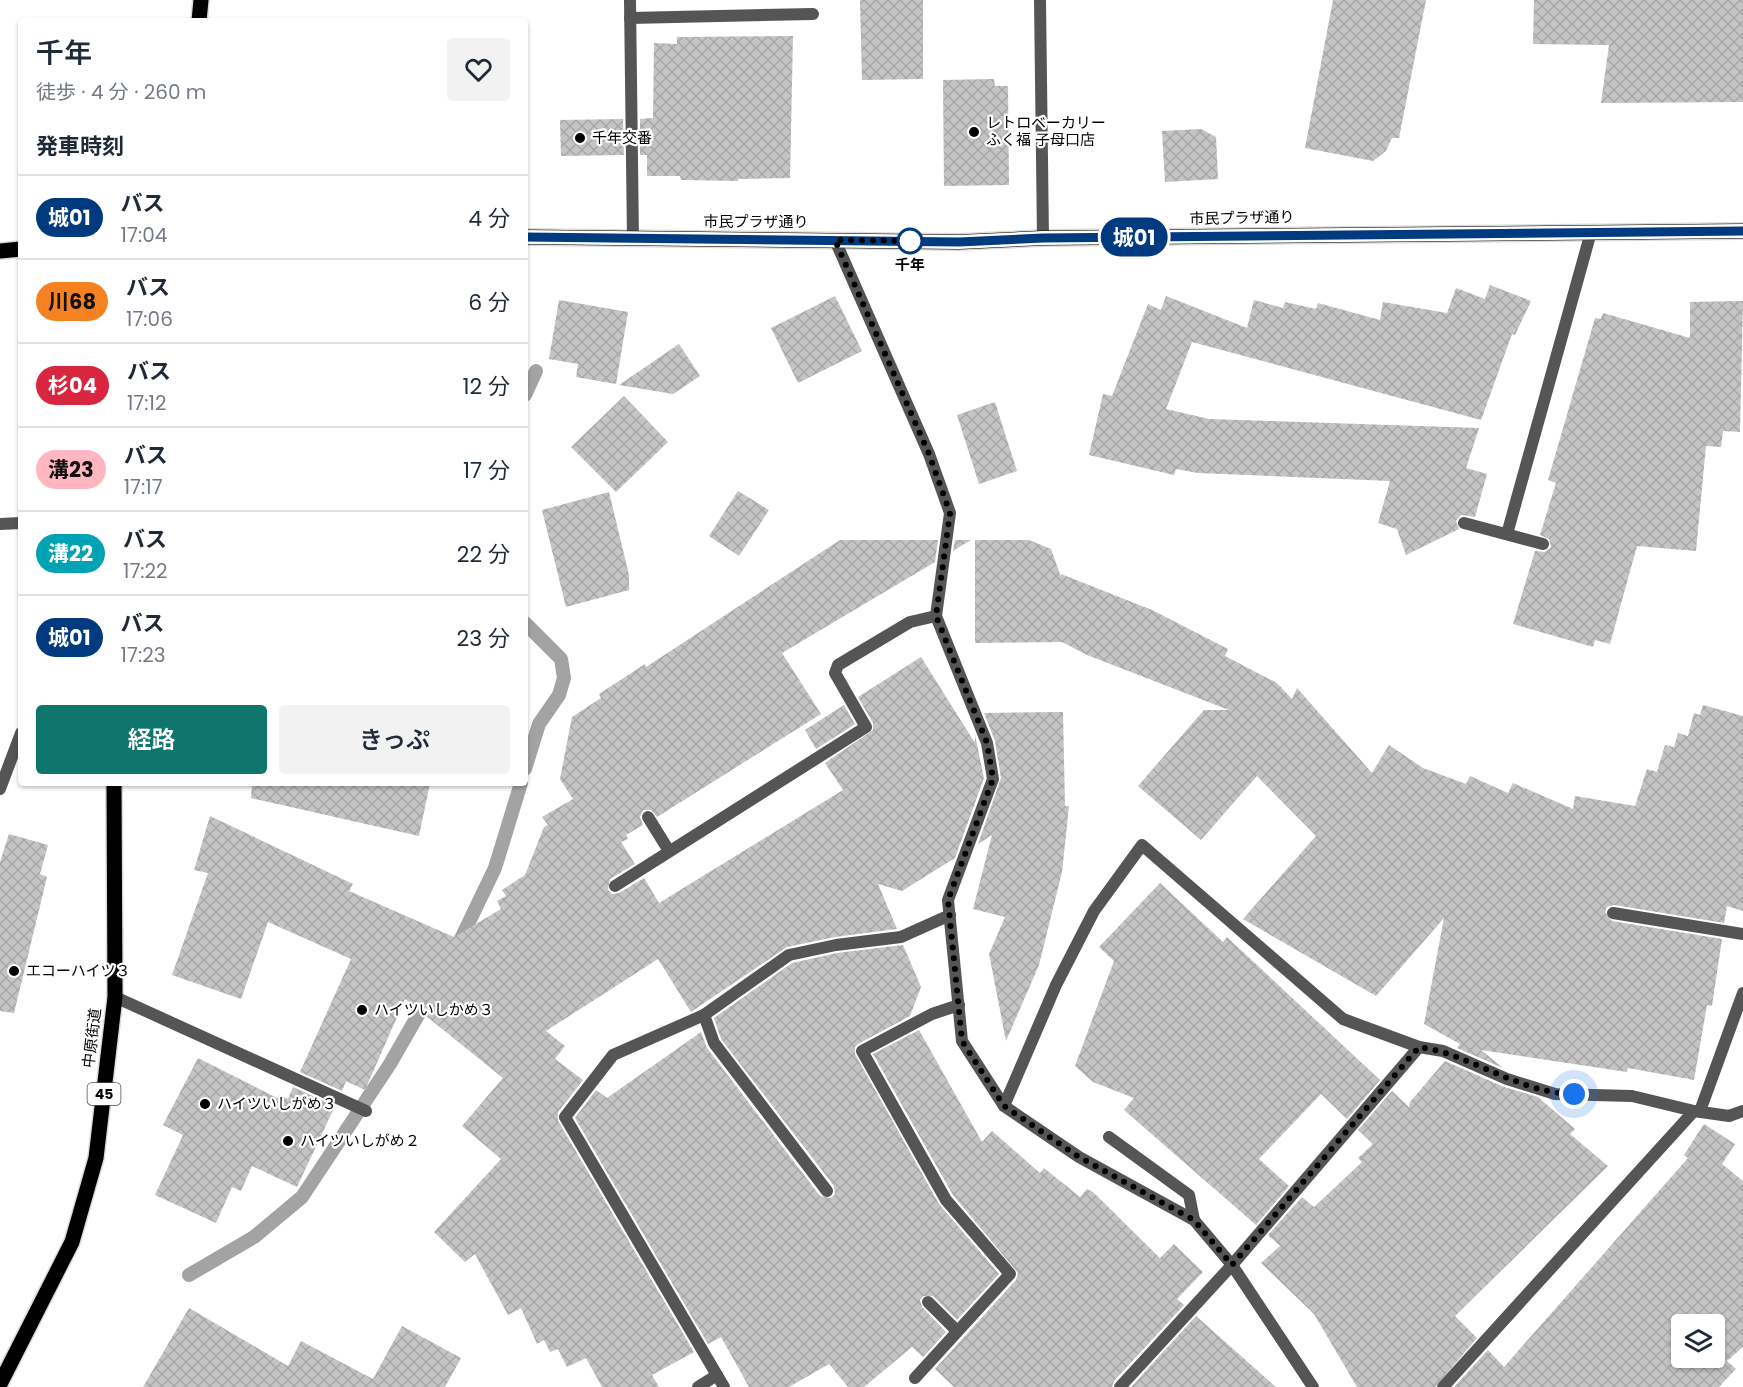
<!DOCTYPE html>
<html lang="ja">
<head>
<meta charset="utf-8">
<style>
  body { margin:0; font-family:Poppins,"Noto Sans JP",sans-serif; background:#f2f2f3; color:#1f2937; height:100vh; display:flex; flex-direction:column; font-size:22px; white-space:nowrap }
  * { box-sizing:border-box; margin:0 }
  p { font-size:20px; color:#747a83 }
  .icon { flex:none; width:33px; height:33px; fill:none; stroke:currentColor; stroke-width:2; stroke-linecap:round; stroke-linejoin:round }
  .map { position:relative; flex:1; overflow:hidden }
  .side { position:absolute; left:18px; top:18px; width:510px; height:768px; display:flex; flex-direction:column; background:#fff; border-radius:6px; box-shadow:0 2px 4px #0004 }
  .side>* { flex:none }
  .badge { padding:0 12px; border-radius:20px; font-size:21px; line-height:39px }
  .buttons { position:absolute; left:1671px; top:1314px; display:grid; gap:12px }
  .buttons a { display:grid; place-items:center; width:54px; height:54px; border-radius:6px; background:#fff; box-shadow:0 2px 4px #0004; font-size:30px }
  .you { position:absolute; width:30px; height:30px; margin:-15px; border:4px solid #fff; border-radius:50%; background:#1a73e8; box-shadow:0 0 0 9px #1a73e833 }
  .map>.badge { position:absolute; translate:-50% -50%; box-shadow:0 0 0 3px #fff }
  h2 { padding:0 18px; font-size:22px; line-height:54px }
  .round { display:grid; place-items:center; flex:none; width:63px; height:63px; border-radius:6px; background:#f2f2f3 }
  .head { display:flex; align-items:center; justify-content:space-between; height:102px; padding:0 18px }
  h1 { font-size:28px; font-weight:600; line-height:45px }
  .action { display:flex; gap:12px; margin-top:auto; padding:12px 18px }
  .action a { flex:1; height:69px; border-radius:6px; background:#0f766e; color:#fff; font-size:24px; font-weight:600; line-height:69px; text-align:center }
  .action a+a { background:#f2f2f3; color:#1f2937 }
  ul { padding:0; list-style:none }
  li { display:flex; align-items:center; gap:18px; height:84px; padding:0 18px; border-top:2px solid #e0e1e3 }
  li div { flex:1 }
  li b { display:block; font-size:22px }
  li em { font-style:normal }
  li .badge { min-width:66px; font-weight:700; text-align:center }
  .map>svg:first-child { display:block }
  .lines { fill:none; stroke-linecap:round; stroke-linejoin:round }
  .stream { stroke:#a3a3a3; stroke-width:14 }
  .building { fill:url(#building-cross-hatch); fill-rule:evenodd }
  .primary-casing { stroke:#dbdbdb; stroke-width:18 }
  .lane { stroke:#555; stroke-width:12 }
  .street { stroke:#555; stroke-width:12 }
  .primary { stroke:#000; stroke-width:15 }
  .line-casing { stroke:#fff; stroke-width:14 }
  .line { stroke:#003b80; stroke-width:9 }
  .walk { stroke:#000; stroke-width:6; stroke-dasharray:0 10.8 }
  .poi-dot { fill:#000; stroke:#fff; stroke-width:2 }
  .stop-dot { fill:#fff; stroke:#003b80; stroke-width:3 }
  .labels { text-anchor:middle; stroke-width:4.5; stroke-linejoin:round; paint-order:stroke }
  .shield { fill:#fff; stroke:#4c4c4c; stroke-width:1.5 }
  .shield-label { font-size:14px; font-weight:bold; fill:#000 }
  .poi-label { font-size:15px; fill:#000; stroke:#fff; text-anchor:start }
  .street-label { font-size:15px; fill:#000; stroke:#fff }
  .stop-label { font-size:15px; font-weight:bold; fill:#000; stroke:#fff }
</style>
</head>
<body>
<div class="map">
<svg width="1743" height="1387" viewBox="0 0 1743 1387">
  <defs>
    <pattern id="building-cross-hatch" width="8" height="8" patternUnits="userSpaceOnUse" patternTransform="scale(1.5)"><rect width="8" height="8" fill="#c4c4c4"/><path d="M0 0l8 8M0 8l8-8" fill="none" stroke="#a7a7a7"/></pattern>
  </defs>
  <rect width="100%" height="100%" fill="#fff"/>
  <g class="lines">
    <!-- stream -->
    <g class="stream">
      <path d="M 525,395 L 536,371"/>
      <path d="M 525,623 L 561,659 L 564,678 L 559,695 L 539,724 L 525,769"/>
      <path d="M 458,945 L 495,868 L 521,783"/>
      <path d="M 189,1275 L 254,1237 L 302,1197 L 390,1064 L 429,996"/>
    </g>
  </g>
  <!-- building -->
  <g class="building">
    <path d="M 860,0 L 923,0 L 923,79 L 862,80 Z"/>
    <path d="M 1333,0 L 1426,0 L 1399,138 L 1392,138 L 1386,151 L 1373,161 L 1305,148 Z"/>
    <path d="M 1534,0 L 1743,0 L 1743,102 L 1601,103 L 1609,45 L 1533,44 Z"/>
    <path d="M 793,36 L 790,178 L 738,179 L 738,181 L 681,180 L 680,176 L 647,176 L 647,155 L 640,155 L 640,119 L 653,118 L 654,43 L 677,44 L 677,37 Z"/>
    <path d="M 994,79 L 995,86 L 1008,86 L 1009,185 L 944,186 L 943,80 Z"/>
    <path d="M 623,119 L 624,155 L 561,156 L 560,120 Z"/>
    <path d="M 1201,129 L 1216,137 L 1218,179 L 1165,182 L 1162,131 Z"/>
    <path d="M 1490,285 L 1531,301 L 1515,335 L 1512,334 L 1481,420 L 1192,342 L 1166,409 L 1209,419 L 1479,428 L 1466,468 L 1487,474 L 1475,517 L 1461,515 L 1456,521 L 1459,529 L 1406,555 L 1397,529 L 1378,523 L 1390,481 L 1198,473 L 1176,469 L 1174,475 L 1089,455 L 1103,394 L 1112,396 L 1148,304 L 1161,310 L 1166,296 L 1247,328 L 1254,300 L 1283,308 L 1285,302 L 1316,309 L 1318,303 L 1380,320 L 1383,302 L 1447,313 L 1456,288 L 1485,299 Z"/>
    <path d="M 835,296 L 862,351 L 798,383 L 771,328 Z"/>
    <path d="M 559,300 L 628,312 L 616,384 L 576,377 L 578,364 L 549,359 Z"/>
    <path d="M 1743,301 L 1740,432 L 1723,431 L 1721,447 L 1706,446 L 1696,551 L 1637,546 L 1610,644 L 1595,640 L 1593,647 L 1513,624 L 1535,551 L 1545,552 L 1551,547 L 1549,539 L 1540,535 L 1556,483 L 1548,480 L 1595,318 L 1601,319 L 1603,313 L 1690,338 L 1690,302 Z"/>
    <path d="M 679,344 L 700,376 L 673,394 L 619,385 Z"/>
    <path d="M 624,396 L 668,442 L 616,492 L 571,447 Z"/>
    <path d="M 995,402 L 1017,471 L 979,484 L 957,415 Z"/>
    <path d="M 738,491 L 769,510 L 739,556 L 709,536 Z"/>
    <path d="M 609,492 L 629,575 L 629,590 L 566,607 L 542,510 Z"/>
    <path d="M 840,540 L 938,540 L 935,562 L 782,653 L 821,714 L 657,817 L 651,810 L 643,810 L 640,817 L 643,825 L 626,835 L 628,839 L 621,842 L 635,864 L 610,879 L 608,890 L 612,894 L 619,893 L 644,878 L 659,903 L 843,790 L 825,763 L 873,730 L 873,723 L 858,697 L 921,657 L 975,743 L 975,735 L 984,778 L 955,858 L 902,891 L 878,884 L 897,929 L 835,937 L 787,947 L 691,1012 L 658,959 L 546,1031 L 565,1046 L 555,1059 L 583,1080 L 558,1112 L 558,1121 L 694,1352 L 652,1375 L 659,1387 L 602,1387 L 586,1358 L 567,1367 L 558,1349 L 550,1352 L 544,1340 L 537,1344 L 521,1308 L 508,1315 L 475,1254 L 465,1262 L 434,1232 L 501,1159 L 462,1126 L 503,1078 L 405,999 L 365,1090 L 346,1081 L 342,1091 L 300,1072 L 351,959 L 268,922 L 241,999 L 172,975 L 208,873 L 194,870 L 210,816 L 353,884 L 349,891 L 454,937 L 501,909 L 497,901 L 506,896 L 502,890 L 525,875 L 544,827 L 548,825 L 542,817 L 573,799 L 560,779 L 572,717 L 601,698 L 599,694 L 645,664 L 646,667 Z"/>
    <path d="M 955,540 L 971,540 L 953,551 Z"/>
    <path d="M 975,540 L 1029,540 L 1051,549 L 1061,577 L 1061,574 L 1152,610 L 1228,649 L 1225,656 L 1277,683 L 1292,699 L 1297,688 L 1372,773 L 1389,745 L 1423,768 L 1466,784 L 1470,776 L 1508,793 L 1513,783 L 1573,809 L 1575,796 L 1635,806 L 1647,769 L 1657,772 L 1665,745 L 1674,747 L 1678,733 L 1688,736 L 1694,713 L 1700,715 L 1703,705 L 1743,716 L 1743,911 L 1727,906 L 1724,923 L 1614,905 L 1607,907 L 1605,912 L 1612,921 L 1722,939 L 1712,1006 L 1707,1005 L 1694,1080 L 1628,1068 L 1627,1072 L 1481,1050 L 1503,1068 L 1457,1048 L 1460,1044 L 1424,1024 L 1444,918 L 1376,996 L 1243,919 L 1316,836 L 1257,776 L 1201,840 L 1138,786 L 1204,710 L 1229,710 L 1087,655 L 1062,642 L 975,643 Z"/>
    <path d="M 844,705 L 855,724 L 816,749 L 805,730 Z"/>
    <path d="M 1063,712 L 1065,806 L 1069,806 L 1062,872 L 1039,965 L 1006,1041 L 989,954 L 1005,917 L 973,909 L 992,835 L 978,844 L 1001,778 L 995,741 L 984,713 Z"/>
    <path d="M 252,783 L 430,783 L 419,836 L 251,798 Z"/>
    <path d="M 9,834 L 48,845 L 40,874 L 47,877 L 14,1013 L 0,1011 L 0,862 Z"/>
    <path d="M 1160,883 L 1223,942 L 1227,937 L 1380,1080 L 1347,1119 L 1321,1094 L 1259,1159 L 1289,1186 L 1256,1225 L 1124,1110 L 1134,1098 L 1093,1082 L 1075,1066 L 1114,961 L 1099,947 Z"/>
    <path d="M 903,945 L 921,987 L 910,1016 L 858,1044 L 855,1047 L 855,1054 L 939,1204 L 999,1274 L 957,1320 L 933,1296 L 923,1296 L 920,1300 L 922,1307 L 946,1332 L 923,1357 L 912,1347 L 864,1387 L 848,1387 L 829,1364 L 789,1387 L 749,1387 L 721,1337 L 708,1344 L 575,1118 L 596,1090 L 607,1098 L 701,1032 L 707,1048 L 820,1196 L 831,1198 L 835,1194 L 834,1186 L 721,1039 L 714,1018 L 792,963 L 837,953 Z"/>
    <path d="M 919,1030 L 982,1142 L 992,1131 L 1040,1173 L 1044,1168 L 1080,1197 L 1087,1189 L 1093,1192 L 1160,1258 L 1174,1244 L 1203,1272 L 1177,1299 L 1184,1305 L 1114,1381 L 1112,1387 L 954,1387 L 935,1369 L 1016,1280 L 1018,1273 L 953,1195 L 873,1054 Z"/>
    <path d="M 198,1058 L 277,1098 L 279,1095 L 288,1099 L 293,1087 L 335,1106 L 297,1187 L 252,1166 L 241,1191 L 232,1187 L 216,1223 L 155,1195 L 183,1135 L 163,1125 Z"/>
    <path d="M 1445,1061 L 1504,1087 L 1538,1097 L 1575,1129 L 1570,1134 L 1608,1166 L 1455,1316 L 1477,1338 L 1435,1387 L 1357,1387 L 1314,1314 L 1261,1263 L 1280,1246 L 1268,1235 L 1302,1197 L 1314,1207 L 1362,1162 L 1358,1158 L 1373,1144 L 1358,1130 L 1392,1091 L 1409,1107 L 1410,1102 Z"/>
    <path d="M 1704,1124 L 1735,1144 L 1722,1164 L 1743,1181 L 1743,1347 L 1727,1361 L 1736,1369 L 1719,1387 L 1454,1387 L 1488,1350 L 1504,1367 L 1688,1158 L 1684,1155 ZM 1682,1324 L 1714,1324 L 1714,1358 L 1682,1358 Z"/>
    <path d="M 189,1308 L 288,1366 L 301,1341 L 373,1379 L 402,1326 L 461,1358 L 445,1387 L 143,1387 Z"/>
    <path d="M 1196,1316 L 1276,1387 L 1131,1387 Z"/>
  </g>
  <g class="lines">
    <!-- primary casing -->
    <g class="primary-casing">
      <g id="primary">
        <path d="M 199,21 L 201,0"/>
        <path d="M 525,237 L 959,242 L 1043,238 L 1743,231"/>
        <path d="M 0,251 L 21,249"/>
        <path d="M 0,1384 L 72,1242 L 96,1158 L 115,997 L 114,783"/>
      </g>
    </g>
    <!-- lane -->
    <g class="lane">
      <path d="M 630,0 L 633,239"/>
      <path d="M 630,18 L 813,14"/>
      <path d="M 1464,523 L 1543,544"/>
      <path d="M 0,524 L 21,523"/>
      <path d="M 1507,534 L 1591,232"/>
      <path d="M 648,817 L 669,851"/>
      <path d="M 1613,913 L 1743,934"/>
      <path d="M 115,997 L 366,1111"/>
      <path d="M 704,1015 L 714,1043 L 827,1191"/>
      <path d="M 1700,1111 L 1743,993"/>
      <path d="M 1109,1137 L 1189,1195 L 1194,1220"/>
      <path d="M 928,1302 L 957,1331"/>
      <path d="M 698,1387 L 717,1375"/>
    </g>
    <!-- street -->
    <g class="street">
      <path d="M 1040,0 L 1043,238"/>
      <path d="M 835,240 L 929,454 L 950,513 L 936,616 L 987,743 L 993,779 L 948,900 L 962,1041 L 1004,1106 L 1079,1157 L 1194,1220 L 1232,1265 L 1313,1387"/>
      <path d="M 0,789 L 21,733"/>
      <path d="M 615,886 L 866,727 L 835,673 L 838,665 L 910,622 L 936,616"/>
      <path d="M 1004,1106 L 1056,985 L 1094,911 L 1142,845 L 1343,1019 L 1419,1047 L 1443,1051 L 1507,1079 L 1555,1094 L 1632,1096 L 1694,1111 L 1729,1116 L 1743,1111"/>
      <path d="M 915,1378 L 1010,1274 L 946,1200 L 862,1051 L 932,1014 L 959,1005"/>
      <path d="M 724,1387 L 565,1117 L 613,1055 L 704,1015 L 789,955 L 836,945 L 901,937 L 950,915"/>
      <path d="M 1120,1387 L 1232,1265 L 1419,1047"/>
      <path d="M 1443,1387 L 1694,1111"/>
    </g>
    <!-- primary -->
    <use href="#primary" class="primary"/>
  </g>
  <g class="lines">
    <!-- line casing -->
    <g class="line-casing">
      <path id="line" d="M 525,237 L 959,242 L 1043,238 L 1743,231"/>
    </g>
    <!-- line -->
    <use href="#line" class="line"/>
    <!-- walk -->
    <path class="walk" d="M 910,241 L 913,241 L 835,240 L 929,454 L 950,513 L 936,616 L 987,743 L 993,779 L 948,900 L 962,1041 L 1004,1106 L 1079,1157 L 1194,1220 L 1232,1265 L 1419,1047 C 1473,1055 1518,1093 1574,1094"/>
  </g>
  <!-- markers -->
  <g class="poi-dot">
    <circle cx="974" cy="132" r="6"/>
    <circle cx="580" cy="138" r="6"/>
    <circle cx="14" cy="971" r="6"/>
    <circle cx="362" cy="1010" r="6"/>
    <circle cx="205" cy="1104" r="6"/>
    <circle cx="288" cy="1141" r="6"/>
  </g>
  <circle class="stop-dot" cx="910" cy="241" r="12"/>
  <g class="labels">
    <!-- shield labels -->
    <rect class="shield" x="87.5" y="1083" width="33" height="22" rx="4.5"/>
    <g class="shield-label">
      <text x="104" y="1099">45</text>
    </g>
    <!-- poi labels -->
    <g class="poi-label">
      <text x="986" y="128">レトロベーカリー<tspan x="986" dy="17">ふく福 子母口店</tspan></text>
      <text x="592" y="143">千年交番</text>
      <text x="26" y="976">エコーハイツ３</text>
      <text x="374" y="1015">ハイツいしかめ３</text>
      <text x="217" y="1109">ハイツいしがめ３</text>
      <text x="300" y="1146">ハイツいしがめ２</text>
    </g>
    <!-- street labels -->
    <g class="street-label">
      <text transform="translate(1242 218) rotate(-1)" y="5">市民プラザ通り</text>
      <text x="756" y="227">市民プラザ通り</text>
      <text transform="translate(92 1038) rotate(-83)" y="5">中原街道</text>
    </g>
    <!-- stop labels -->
    <g class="stop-label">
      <text x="910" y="270">千年</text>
    </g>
  </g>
</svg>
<div class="buttons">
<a><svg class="icon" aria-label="layers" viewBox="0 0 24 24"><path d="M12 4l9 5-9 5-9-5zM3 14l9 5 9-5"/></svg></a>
</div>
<div class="you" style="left:1574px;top:1094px"></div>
<b class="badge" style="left:1134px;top:237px;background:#003b80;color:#fff">城01</b>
<section class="side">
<div class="head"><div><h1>千年</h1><p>徒歩 · 4 分 · 260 m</p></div><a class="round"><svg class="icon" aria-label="heart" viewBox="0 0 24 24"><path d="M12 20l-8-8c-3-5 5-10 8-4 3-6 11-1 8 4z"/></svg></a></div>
<h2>発車時刻</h2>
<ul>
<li><span class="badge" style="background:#003b80;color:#fff">城01</span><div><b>バス</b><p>17:04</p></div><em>4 分</em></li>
<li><span class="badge" style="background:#f58220;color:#111">川68</span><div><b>バス</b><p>17:06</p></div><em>6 分</em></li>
<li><span class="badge" style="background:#d7263d;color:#fff">杉04</span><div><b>バス</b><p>17:12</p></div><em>12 分</em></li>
<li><span class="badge" style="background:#ffb6c1;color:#111">溝23</span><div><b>バス</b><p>17:17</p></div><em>17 分</em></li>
<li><span class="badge" style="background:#00a3b4;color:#fff">溝22</span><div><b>バス</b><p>17:22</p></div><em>22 分</em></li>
<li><span class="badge" style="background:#003b80;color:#fff">城01</span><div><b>バス</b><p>17:23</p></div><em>23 分</em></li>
</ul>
<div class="action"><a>経路</a><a>きっぷ</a></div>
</section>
</div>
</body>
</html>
